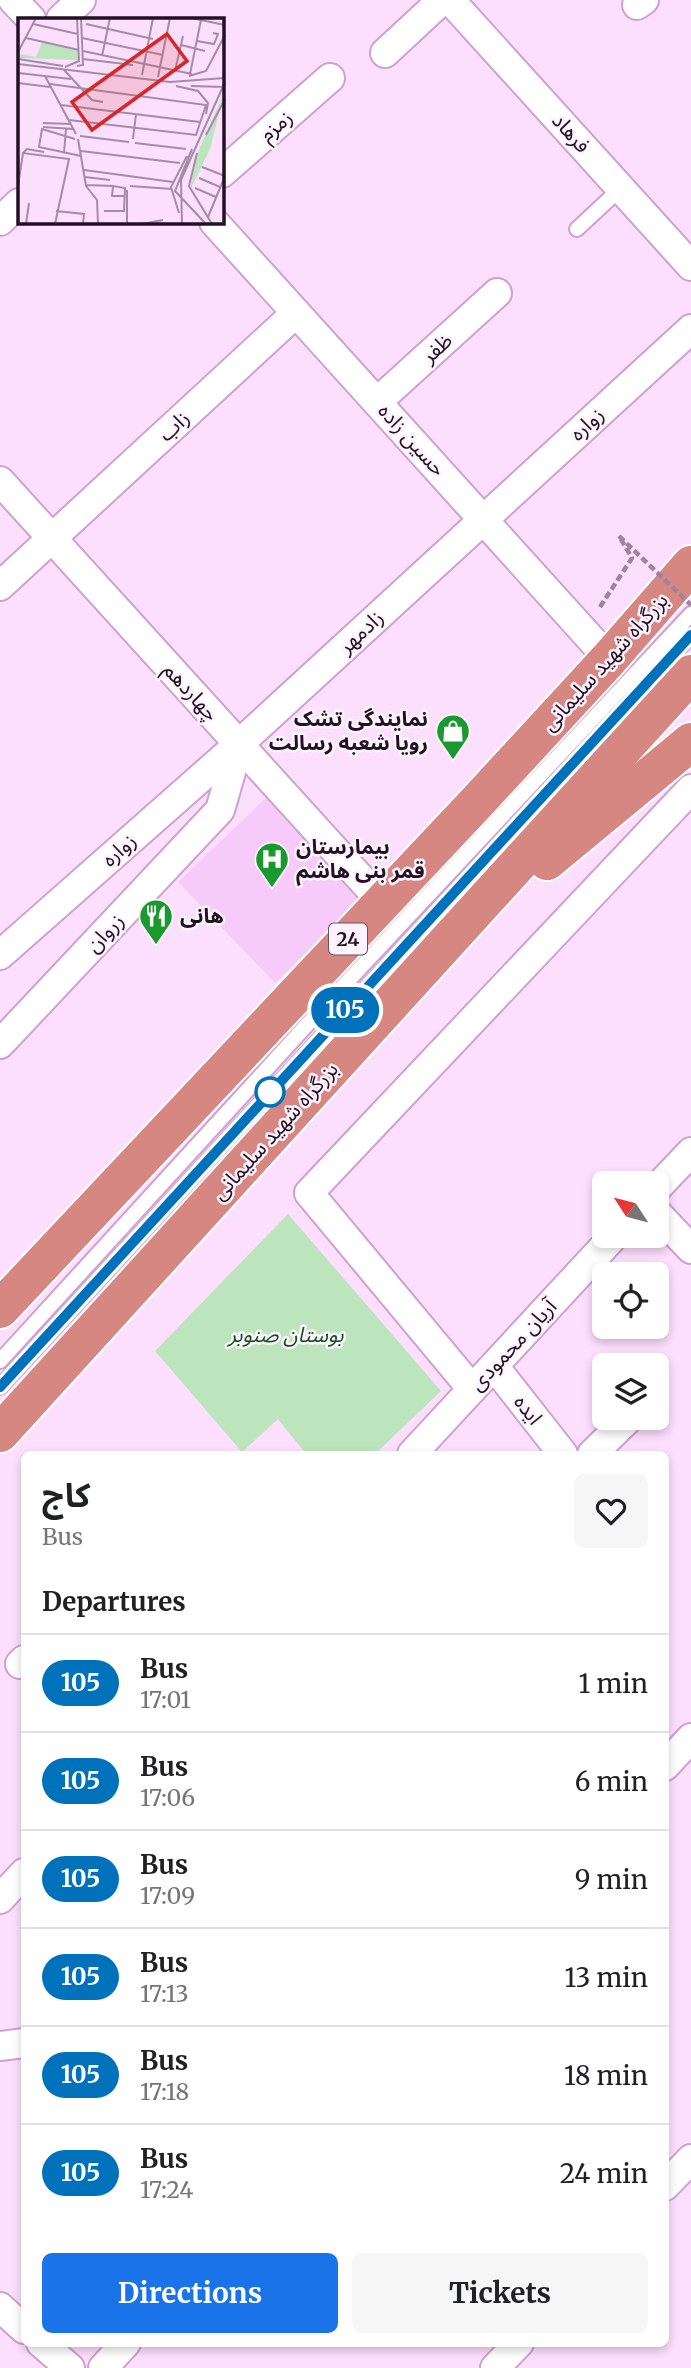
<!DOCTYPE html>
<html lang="en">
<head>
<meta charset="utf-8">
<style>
  body { margin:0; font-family:Merriweather,"Noto Sans Arabic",serif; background:#f6f6f6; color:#202124; height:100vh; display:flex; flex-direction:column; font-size:26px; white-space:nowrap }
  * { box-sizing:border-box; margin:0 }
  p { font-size:23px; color:#757577 }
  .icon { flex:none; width:38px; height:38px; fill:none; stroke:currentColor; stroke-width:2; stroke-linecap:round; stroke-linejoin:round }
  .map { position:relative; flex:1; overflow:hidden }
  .details { position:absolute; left:21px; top:1451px; width:648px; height:896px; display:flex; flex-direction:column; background:#fff; border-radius:10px; box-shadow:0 4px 10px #0003 }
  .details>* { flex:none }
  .badge { padding:0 14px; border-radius:23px; font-size:24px; line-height:46px }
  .needle { width:46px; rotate:306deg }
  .fabs { position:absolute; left:592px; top:1171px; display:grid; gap:14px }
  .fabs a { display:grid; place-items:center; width:77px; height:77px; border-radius:10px; background:#fff; box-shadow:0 4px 10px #0003; font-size:35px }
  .map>.badge { position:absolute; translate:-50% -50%; box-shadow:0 0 0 4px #fff }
  h2 { padding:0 21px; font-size:26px; line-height:63px }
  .round { display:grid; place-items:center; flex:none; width:74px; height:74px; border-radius:10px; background:#f6f6f6 }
  .summary { display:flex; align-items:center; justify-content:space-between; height:119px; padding:0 21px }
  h1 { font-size:33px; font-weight:700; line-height:52px }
  .cta { display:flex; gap:14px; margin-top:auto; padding:14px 21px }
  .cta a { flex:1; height:80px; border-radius:10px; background:#1a73e8; color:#fff; font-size:28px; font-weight:700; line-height:80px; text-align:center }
  .cta a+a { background:#f6f6f6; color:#202124 }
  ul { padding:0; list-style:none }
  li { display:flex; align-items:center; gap:21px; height:98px; padding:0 21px; border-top:2px solid #e0e0e0 }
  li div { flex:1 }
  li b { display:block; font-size:26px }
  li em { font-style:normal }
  li .badge { min-width:77px; font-weight:700; text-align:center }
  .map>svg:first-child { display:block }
  .built { fill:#f7cbf9 }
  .green { fill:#bde5bd }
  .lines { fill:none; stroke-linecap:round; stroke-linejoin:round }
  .service-casing { stroke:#d0a0d2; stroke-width:18 }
  .minor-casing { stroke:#d0a0d2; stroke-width:32 }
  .trunk-casing { stroke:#fff; stroke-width:42 }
  .path { stroke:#9d849e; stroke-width:4.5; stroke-dasharray:7 3.5; stroke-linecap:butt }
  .service { stroke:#fff; stroke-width:14 }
  .minor { stroke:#fff; stroke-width:28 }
  .trunk { stroke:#d68782; stroke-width:38 }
  .path-bridge { stroke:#9d849e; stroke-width:4.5; stroke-dasharray:7 3.5; stroke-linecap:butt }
  .line-casing { stroke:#fff; stroke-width:16 }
  .line { stroke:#0072bc; stroke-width:10 }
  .stop-dot { fill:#fff; stroke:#0072bc; stroke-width:3.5 }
  .labels { text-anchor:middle; stroke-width:5; stroke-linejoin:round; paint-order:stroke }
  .shield { fill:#fdf3fd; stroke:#645464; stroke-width:2 }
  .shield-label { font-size:19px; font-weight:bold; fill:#221023 }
  .street-label { font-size:21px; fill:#221023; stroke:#fdf3fd }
  .poi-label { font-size:21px; font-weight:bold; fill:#221023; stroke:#fdf3fd; text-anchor:start }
  .park-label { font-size:21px; font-style:italic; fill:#105419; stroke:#fdf3fd }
  .inset-road { fill:none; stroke:#a58ca6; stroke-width:2 }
  .view { fill:#d62828; fill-opacity:0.15; stroke:#d62828; stroke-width:3.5 }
  .inset-edge { fill:none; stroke:#221023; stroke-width:3.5 }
</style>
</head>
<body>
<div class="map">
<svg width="691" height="2368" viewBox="0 0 691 2368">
  <rect width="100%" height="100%" fill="#fcdefd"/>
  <!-- built -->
  <path class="built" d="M 269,795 L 365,896 L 275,983 L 178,882 Z"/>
  <!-- green -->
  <path class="green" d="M 288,1214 L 441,1391 L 375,1454 L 306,1454 L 278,1419 L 242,1452 L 155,1351 Z"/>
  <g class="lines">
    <!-- service casing -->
    <g class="service-casing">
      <g id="service">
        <path d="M 577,229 L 621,188"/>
        <path d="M 0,1361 L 304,1028 L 691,614"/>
        <path d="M 0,1387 L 691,635"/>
      </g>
    </g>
    <!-- minor casing -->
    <g class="minor-casing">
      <g id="minor">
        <path d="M 13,0 L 31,19"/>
        <path d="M 450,0 L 691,266"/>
        <path d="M 637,5 L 644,0"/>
        <path d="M 61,19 L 81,0"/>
        <path d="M 385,53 L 442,0"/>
        <path d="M 222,173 L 330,78"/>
        <path d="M 0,221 L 19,203"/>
        <path d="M 214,222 L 609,659"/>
        <path d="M 377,402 L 497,293"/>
        <path d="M 0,481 L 383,903"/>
        <path d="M 0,586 L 296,313"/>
        <path d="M 0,955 L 239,744 L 691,329"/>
        <path d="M 0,1044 L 220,810 L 239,744"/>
        <path d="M 656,1189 L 691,1152"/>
        <path d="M 656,1212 L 691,1249"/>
        <path d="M 494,1366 L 563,1454"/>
        <path d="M 472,1389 L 309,1193 L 691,789"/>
        <path d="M 412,1454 L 614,1236"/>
        <path d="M 592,1454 L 629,1418"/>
        <path d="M 20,1664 L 24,1660"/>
        <path d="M 665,1766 L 691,1738"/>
        <path d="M 0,1899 L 24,1873"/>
        <path d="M 0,2046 L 24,2043"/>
        <path d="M 665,2186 L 691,2159"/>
        <path d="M 0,2307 L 24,2329"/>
        <path d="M 41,2343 L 70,2368"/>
        <path d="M 103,2368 L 126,2343"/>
        <path d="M 495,2368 L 519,2343"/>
      </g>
    </g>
    <!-- trunk casing -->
    <g class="trunk-casing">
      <g id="trunk">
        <path d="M 547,861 L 691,742"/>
        <path d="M 0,1309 L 478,801 L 609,659 L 691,565"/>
        <path d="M 0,1433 L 691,674"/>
      </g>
    </g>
    <!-- path -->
    <path class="path" d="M 600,607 L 632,558 L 619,536"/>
    <!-- service -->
    <use href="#service" class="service"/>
    <!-- minor -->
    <use href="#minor" class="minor"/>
    <!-- trunk -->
    <use href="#trunk" class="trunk"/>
    <!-- path-bridge -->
    <path class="path-bridge" d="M 619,536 L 691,605"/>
  </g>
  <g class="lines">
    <!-- line casing -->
    <g class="line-casing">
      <path id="line" d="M 0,1387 L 691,635"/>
    </g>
    <!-- line -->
    <use href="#line" class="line"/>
  </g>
  <!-- icons -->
  <defs>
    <g id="shop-pin" transform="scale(1.75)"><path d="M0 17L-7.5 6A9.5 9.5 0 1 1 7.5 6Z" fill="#19992e" stroke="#fdf3fd"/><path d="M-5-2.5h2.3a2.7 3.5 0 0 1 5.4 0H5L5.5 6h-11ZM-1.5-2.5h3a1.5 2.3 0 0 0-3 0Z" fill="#fff"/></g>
    <g id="hospital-pin" transform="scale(1.75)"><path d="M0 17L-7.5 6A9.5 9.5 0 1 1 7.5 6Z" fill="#19992e" stroke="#fdf3fd"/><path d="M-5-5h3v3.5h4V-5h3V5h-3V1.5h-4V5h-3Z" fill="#fff"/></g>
    <g id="restaurant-pin" transform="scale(1.75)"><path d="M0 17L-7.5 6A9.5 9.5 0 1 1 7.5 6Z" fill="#19992e" stroke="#fdf3fd"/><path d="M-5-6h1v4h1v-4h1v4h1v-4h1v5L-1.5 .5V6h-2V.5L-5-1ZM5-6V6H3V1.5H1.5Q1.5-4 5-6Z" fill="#fff"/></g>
  </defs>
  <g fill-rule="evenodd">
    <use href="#shop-pin" x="453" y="731"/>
    <use href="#hospital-pin" x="272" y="859"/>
    <use href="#restaurant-pin" x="156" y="916"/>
  </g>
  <!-- markers -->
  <circle class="stop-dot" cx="270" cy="1092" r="14"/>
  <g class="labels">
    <!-- shield labels -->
    <rect class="shield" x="329" y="923.5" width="38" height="31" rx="5"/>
    <g class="shield-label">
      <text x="348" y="946">24</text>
    </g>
    <!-- street labels -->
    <g class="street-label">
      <text transform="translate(276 126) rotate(-41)" y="7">زمزم</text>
      <text transform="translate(571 133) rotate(48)" y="7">فرهاد</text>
      <text transform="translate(437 348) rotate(-42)" y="7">ظفر</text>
      <text transform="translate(587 424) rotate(-43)" y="7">زواره</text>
      <text transform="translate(174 426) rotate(-43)" y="7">زاب</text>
      <text transform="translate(412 440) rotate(48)" y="7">حسین زاده</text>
      <text transform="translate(361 632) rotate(-43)" y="7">زادمهر</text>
      <text transform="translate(605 662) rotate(-48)" y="7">بزرگراه شهید سلیمانی</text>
      <text transform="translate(191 692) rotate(48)" y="7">چهاردهم</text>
      <text transform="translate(119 850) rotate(-42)" y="7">زواره</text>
      <text transform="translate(105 933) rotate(-47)" y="7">زروان</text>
      <text transform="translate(275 1131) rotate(-48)" y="7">بزرگراه شهید سلیمانی</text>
      <text transform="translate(513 1345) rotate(-47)" y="7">آریان محمودی</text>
      <text transform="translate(528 1410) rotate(52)" y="7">ایده</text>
    </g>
    <!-- poi labels -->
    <g class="poi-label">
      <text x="428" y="726" text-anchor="end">نمایندگی تشک<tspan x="428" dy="24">رویا شعبه رسالت</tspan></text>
      <text x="296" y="854">بیمارستان<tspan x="296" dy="24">قمر بنی هاشم</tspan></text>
      <text x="180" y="923">هانی</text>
    </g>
    <!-- park labels -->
    <g class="park-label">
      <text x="286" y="1342">بوستان صنوبر</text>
    </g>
  </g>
  <!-- overview -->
  <g transform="translate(18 18)">
    <rect width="206" height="206" fill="#fcdefd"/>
    <path d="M 24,24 L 60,33 L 60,42 L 0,40 L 2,36 L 18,39 ZM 206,75 L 192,131 L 172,172 L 178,139 Z" fill="#bde5bd"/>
    <path class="inset-road" d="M 173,0 L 207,7M 15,6 L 60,16M 68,6 L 135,21M 8,20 L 61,32M 64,20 L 145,37M 179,23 L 196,26 L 200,16 L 195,15M 163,27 L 187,33M 65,33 L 174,56M 0,34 L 18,0M 84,38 L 92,0M 0,41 L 45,48M 65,41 L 115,47M 0,46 L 152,64 L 207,60M 59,48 L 65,47 L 63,0M 47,49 L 61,43 L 59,0M 46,52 L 74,82 L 85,84M 157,53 L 165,18M 0,55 L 53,61M 172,56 L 183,2M 124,57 L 135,0M 27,58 L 58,116M 171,58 L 188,53 L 207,17M 140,59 L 152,0M 0,65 L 32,69M 32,66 L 188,87 L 178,117 L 51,102M 158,68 L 180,73 L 190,85 L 188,96M 173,68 L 207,69M 43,87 L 182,104M 25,105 L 53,106M 25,109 L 55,111M 188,117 L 207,81M 62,118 L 111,124M 57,121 L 24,111 L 21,129 L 63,138M 60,121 L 68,168M 115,121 L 118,96M 117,125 L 168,131M 174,131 L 157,173 L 188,206M 63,133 L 162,145M 5,135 L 9,131 L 26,134M 46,135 L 48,111M 179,135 L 171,168 L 194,206M 184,149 L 207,158M 66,152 L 155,164M 67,159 L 92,162M 181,160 L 202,169M 68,167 L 95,168 L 94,178 L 106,178M 0,168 L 5,135 L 51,141 L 37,206M 68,168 L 79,182 L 80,206M 112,168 L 154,171M 177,170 L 198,179M 38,193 L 66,196 L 65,206M 86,193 L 106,193 L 107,170 L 95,168M 161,195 L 153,169 L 169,138M 190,199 L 207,158M 8,206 L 11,185M 109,206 L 109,172M 124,206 L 145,202M 164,206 L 163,162 L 207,64"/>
    <path class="view" d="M 149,16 L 169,43 L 74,112 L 54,84 Z"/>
    <rect width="206" height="206" class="inset-edge"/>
  </g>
</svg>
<div class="fabs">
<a><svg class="needle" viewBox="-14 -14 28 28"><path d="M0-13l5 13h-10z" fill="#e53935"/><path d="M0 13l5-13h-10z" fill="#757577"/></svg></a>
<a><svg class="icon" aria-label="locate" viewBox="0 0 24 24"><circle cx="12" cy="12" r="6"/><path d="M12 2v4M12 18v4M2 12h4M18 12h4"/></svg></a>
<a><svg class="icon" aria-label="layers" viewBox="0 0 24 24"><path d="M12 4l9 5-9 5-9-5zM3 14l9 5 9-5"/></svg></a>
</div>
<b class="badge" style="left:345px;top:1010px;background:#0072bc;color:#fff">105</b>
<section class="details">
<div class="summary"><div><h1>کاج</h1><p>Bus</p></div><a class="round"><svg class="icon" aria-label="heart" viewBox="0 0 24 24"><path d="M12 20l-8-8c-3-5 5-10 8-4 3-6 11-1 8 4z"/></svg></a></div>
<h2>Departures</h2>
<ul>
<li><span class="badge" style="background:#0072bc;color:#fff">105</span><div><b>Bus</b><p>17:01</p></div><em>1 min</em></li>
<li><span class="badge" style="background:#0072bc;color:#fff">105</span><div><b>Bus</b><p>17:06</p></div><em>6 min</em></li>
<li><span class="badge" style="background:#0072bc;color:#fff">105</span><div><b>Bus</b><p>17:09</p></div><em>9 min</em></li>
<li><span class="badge" style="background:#0072bc;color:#fff">105</span><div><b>Bus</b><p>17:13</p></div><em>13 min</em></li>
<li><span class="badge" style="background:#0072bc;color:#fff">105</span><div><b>Bus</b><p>17:18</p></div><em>18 min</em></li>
<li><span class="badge" style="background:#0072bc;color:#fff">105</span><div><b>Bus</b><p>17:24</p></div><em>24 min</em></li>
</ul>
<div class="cta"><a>Directions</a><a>Tickets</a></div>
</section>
</div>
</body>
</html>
